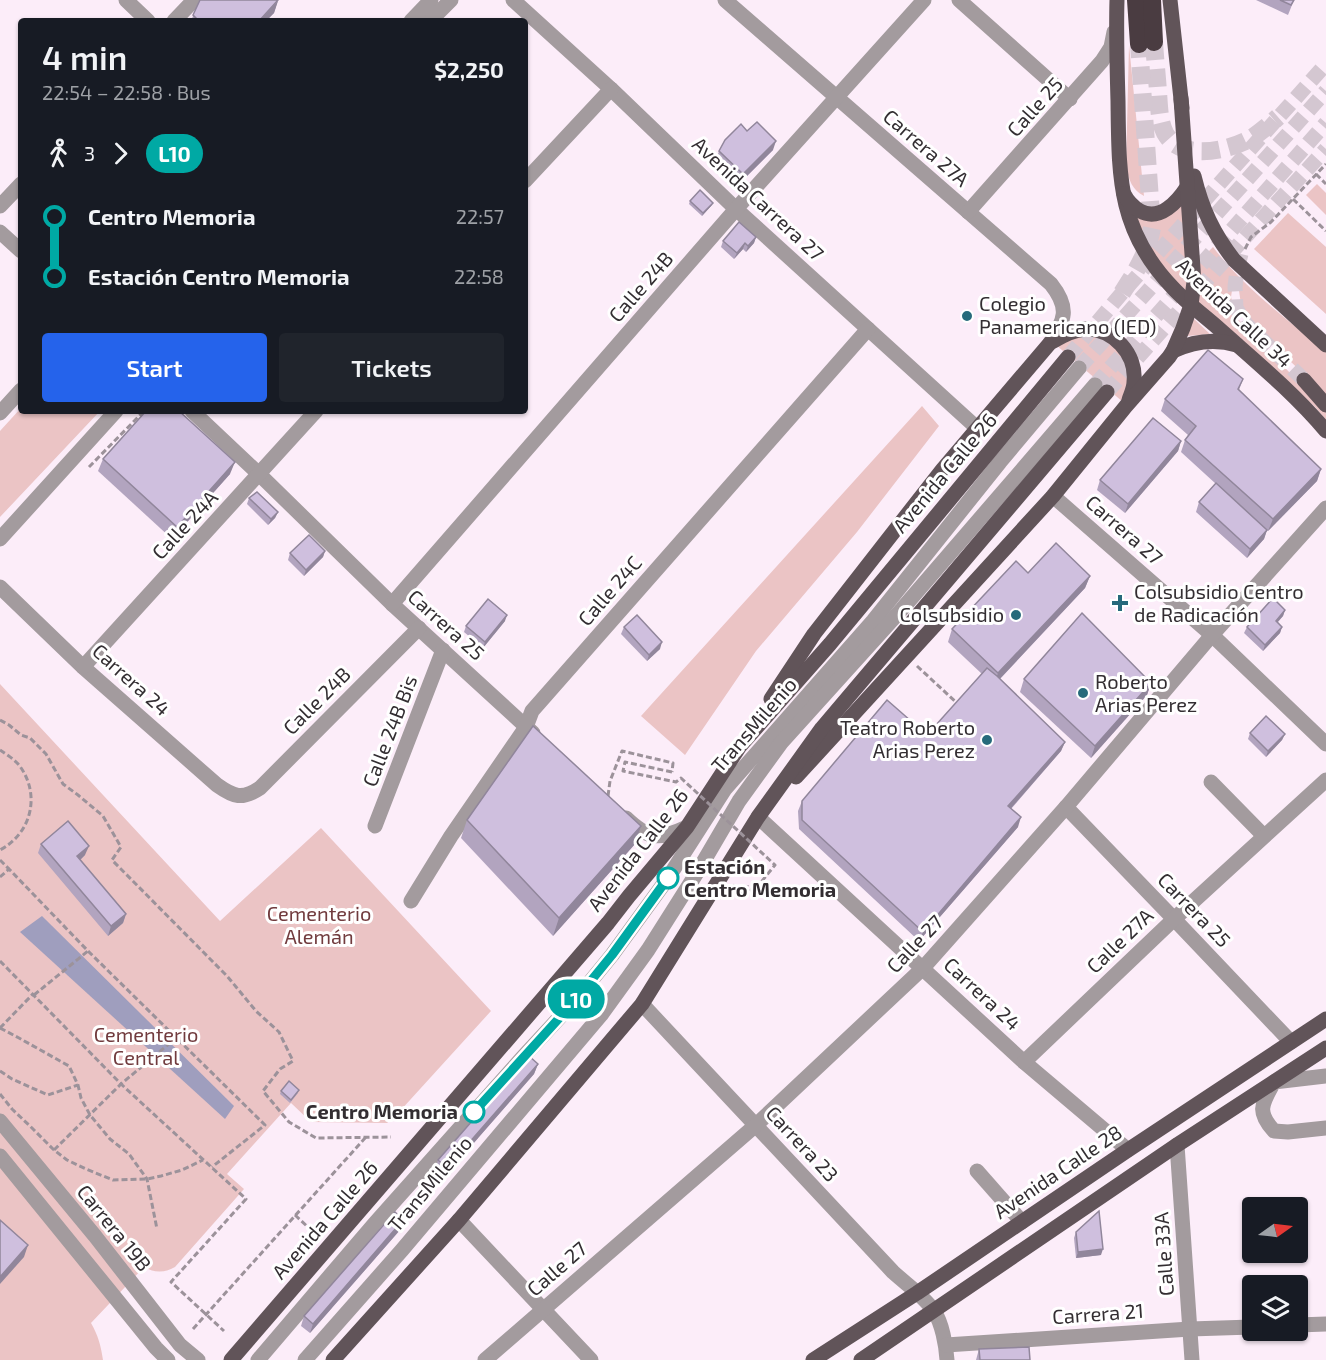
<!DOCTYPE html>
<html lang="en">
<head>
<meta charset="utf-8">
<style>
  body { margin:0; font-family:"Exo 2",sans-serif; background:#20242c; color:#f1f3f6; height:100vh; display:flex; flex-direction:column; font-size:22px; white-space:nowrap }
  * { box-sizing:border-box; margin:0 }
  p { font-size:20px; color:#9ea1a6 }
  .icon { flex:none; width:33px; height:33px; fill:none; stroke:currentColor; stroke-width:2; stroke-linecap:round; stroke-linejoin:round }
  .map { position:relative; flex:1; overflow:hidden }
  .panel { position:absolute; left:18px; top:18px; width:510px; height:396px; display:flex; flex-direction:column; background:#171b24; border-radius:6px; box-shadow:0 2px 4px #0004 }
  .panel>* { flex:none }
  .badge { padding:0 12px; border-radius:20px; font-size:21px; line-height:39px }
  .needle { width:39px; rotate:76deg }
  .tools { position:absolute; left:1242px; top:1197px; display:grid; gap:12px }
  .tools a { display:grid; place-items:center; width:66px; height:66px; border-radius:6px; background:#171b24; box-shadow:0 2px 4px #0004; font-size:30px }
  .map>.badge { position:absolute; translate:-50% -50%; box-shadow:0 0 0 3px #fff }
  .legs { display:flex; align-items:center; gap:9px; height:66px; padding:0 24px; font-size:20px }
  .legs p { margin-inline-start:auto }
  .summary { display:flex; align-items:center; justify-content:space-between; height:102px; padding:0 24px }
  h1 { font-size:33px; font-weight:600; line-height:45px }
  .action { display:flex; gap:12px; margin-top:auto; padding:12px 24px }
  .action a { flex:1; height:69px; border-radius:6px; background:#2563eb; color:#fff; font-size:24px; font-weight:600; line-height:69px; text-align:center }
  .action a+a { background:#20242c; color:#f1f3f6 }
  ul { padding:0 24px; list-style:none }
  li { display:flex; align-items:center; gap:21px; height:60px; font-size:22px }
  li i { display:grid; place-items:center; width:9px; height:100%; margin:0 8px; background:currentColor }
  li i::after { content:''; width:15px; height:15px; margin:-8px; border:4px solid; border-radius:50%; background:#171b24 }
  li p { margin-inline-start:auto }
  li:first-child i { background:linear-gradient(#0000 50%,currentColor 0) }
  li:last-child i { background:linear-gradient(currentColor 50%,#0000 0) }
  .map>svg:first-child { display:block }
  .green { fill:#ebc4c5 }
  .water { fill:#9f9ebe }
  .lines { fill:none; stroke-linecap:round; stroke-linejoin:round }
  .minor-tunnel { stroke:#d4c7d1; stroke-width:15; stroke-dasharray:15 8; stroke-linecap:butt }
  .major-tunnel { stroke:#d4c7d1; stroke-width:15; stroke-dasharray:15 8; stroke-linecap:butt }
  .highway-tunnel { stroke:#d4c7d1; stroke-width:18; stroke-dasharray:18 9; stroke-linecap:butt }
  .path { stroke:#9c929a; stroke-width:3; stroke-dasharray:6 3; stroke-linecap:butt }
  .minor { stroke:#a39b9e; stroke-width:15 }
  .major { stroke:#615459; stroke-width:15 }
  .highway { stroke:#4a3c41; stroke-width:18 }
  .path-bridge { stroke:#9c929a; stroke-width:3; stroke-dasharray:6 3; stroke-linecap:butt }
  .wall { fill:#b2a4bf }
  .shaded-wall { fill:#91869b }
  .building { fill:#cfbfde; stroke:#91869b; stroke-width:1.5 }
  .line-1-casing { stroke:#fff; stroke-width:14 }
  .line-1 { stroke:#00a9a4; stroke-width:9 }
  .poi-dot { fill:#266a7b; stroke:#fff; stroke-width:2 }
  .stop-1-dot { fill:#fff; stroke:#00a9a4; stroke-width:3 }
  .labels { text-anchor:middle; stroke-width:6; stroke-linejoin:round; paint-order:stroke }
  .street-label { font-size:20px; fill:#332e32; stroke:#fff }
  .poi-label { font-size:20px; fill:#332e32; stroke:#fff; text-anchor:start }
  .stop-label { font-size:20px; font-weight:bold; fill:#332e32; stroke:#fff; text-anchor:start }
  .park-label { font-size:20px; fill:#713b3e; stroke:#fff }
</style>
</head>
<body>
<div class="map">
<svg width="1326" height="1360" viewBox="0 0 1326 1360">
  <rect width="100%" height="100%" fill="#fcedf9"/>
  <!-- green -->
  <g class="green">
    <path d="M 1129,45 L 1144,196 C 1132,190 1129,180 1126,167 Z"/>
    <path d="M 1317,184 L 1326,193 L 1326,215 L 1306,195 Z"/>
    <path d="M 1186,198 L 1187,296 L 1160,264 L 1142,234 L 1134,213 Z"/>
    <path d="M 1288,213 L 1326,247 L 1326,314 L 1254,249 Z"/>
    <path d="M 1213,247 C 1244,288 1287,319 1326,352 L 1326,398 L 1310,380 L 1250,323 L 1242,311 L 1238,284 L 1233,284 L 1231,297 L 1236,317 L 1320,404 L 1326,411 L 1326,420 L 1315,407 L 1237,335 L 1197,302 L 1196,264 Z"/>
    <path d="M 1193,318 L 1210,334 L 1187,336 Z"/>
    <path d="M 1092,335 L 1111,341 L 1130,371 L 1123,402 L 1056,345 L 1067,339 Z"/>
    <path d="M 922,406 L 939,426 L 857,532 L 756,651 L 685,755 L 641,716 Z"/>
    <path d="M 21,408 L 21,411 L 100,411 L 0,517 L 0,431 Z"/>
    <path d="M 0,684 L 220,921 L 321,828 L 491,1011 L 400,1111 L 387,1123 L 311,1122 L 291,1103 L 227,1174 L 244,1189 L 175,1267 C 164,1273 155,1273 144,1267 L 91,1323 C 98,1335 101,1346 103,1360 L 0,1360 Z"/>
  </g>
  <!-- water -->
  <path class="water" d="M 42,916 L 234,1106 L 225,1119 L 20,932 Z"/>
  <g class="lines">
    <!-- minor-tunnel -->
    <g class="minor-tunnel">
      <path d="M 1079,368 L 1326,91"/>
      <path d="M 1095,385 L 1326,123"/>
    </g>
    <!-- major-tunnel -->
    <g class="major-tunnel">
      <path d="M 1241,254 L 1237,270 L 1235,287 L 1236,308 L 1246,324 L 1304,380"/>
      <path d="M 1068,357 L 1122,293 L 1326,64"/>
      <path d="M 1107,392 L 1248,234 L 1326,149"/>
    </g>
    <!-- highway-tunnel -->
    <g class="highway-tunnel">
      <path d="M 1154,42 C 1155,59 1157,76 1158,92 C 1159,105 1159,121 1165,133 C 1181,162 1230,151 1253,137 C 1262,131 1270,124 1278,117"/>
      <path d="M 1122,293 C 1137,269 1146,257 1152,228 L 1139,44"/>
    </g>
    <!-- path -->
    <g class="path">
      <path d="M 1316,174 L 1326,184"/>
      <path d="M 1293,199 L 1326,231"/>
      <path d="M 1245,249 L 1251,237 L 1271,222 L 1326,164"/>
      <path d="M 89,467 L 144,411"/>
      <path d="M 917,666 L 958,704"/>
      <path d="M 0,720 L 9,725 L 21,735 L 30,738 L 46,754 L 63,784 L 78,795 L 103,816 L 121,847 L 112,860 L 227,976 L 256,1011 L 279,1032 L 293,1061 L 280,1069 L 263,1091 L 289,1122 L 316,1138 L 391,1137"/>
      <path d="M 0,750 C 6,754 14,759 19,765 C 41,794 32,833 0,850"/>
      <path d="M 608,796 L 610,781 L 622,751 L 673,763 L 672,772"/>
      <path d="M 0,860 L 9,869"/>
      <path d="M 0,877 L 9,869 L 88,951 L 265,1125 L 212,1167"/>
      <path d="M 733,885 L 742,892 L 747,886"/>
      <path d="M 0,961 L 121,1084 L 246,1199 L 171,1282 L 224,1331"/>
      <path d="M 34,995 L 88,951"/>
      <path d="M 0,1028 L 19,1038 L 69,1066 L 78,1085 L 81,1098 L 90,1115 L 110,1139 L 129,1154 L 147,1179 L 157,1229"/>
      <path d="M 0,1028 L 32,995"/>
      <path d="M 0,1071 L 12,1079 L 48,1095 L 78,1085"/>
      <path d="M 0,1094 L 12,1109 L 32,1128 L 54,1150 L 67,1160 L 86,1169 L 113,1180 L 147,1179 L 161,1176 L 182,1170 L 203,1160"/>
      <path d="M 54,1150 L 121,1084 L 176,1038"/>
      <path d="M 295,1215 L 310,1229"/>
      <path d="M 193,1329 L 366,1137"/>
    </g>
    <!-- minor -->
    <g class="minor">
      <path d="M 126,0 L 148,21"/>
      <path d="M 513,0 L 611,89 L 736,209 L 977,428"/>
      <path d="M 725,0 L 1051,284 C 1070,308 1065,320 1050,343"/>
      <path d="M 959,0 L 1070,99"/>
      <path d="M 174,21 L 194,0"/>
      <path d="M 411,21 L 431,0"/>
      <path d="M 430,21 L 451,0"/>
      <path d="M 525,181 L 611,89"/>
      <path d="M 0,206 L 21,184"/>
      <path d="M 968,212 L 1102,61 L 1111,47 L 1114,32"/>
      <path d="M 0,232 L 21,251"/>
      <path d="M 192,411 L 260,475 L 392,604 L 533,733"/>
      <path d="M 0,413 L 21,390"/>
      <path d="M 1053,496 L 1212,635 L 1326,744"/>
      <path d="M 0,539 L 116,411"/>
      <path d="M 0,587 L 83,667 L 217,785 C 234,797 242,800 260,788 L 419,628"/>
      <path d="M 392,604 L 736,209 L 924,0"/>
      <path d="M 83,667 L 316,411"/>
      <path d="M 1211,782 L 1264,836"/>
      <path d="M 1066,807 L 1174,919 L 1291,1042"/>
      <path d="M 758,817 L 1024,1062 L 1128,1150"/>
      <path d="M 626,818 C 649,840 659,840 687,827"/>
      <path d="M 375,826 L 443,650"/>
      <path d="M 411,901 L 451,836 L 526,727 L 532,711 L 868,329"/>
      <path d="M 642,1004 L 893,1272 C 906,1284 924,1296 934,1311 C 942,1323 946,1345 947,1360"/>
      <path d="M 1024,1062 L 1174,919 L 1326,780"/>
      <path d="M 1326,1076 L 1274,1082 C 1262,1104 1256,1111 1274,1131 L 1288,1132 L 1326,1128"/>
      <path d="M 0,1121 L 95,1236 L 180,1345 L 198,1360"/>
      <path d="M 1177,1145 L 1192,1360"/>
      <path d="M 0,1156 L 156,1348 L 168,1360"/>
      <path d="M 977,1171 L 1022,1222"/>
      <path d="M 459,1220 L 591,1360"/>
      <path d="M 1298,1325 L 1326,1324"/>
      <path d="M 946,1345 L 1190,1329 L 1252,1327"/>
      <path d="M 258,1360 L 375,1223 L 522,1058 L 572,1004 L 612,955 L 668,878 L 725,789 L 873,621 L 1000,462 L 1079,368"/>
      <path d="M 305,1360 L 402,1250 L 601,1015 L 648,950 L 698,871 L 739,801 L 781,743 L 902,609 L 1095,385"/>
      <path d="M 485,1360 L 756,1125 L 923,968 L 1066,807 L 1212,635 L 1326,508"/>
    </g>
    <!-- major -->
    <g class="major">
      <path d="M 1117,0 C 1116,34 1117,67 1118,101 C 1119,175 1117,230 1173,288 C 1186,302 1202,314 1217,327 C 1254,360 1294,393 1326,431"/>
      <path d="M 1170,0 L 1182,108"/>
      <path d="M 1194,176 C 1202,209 1213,233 1234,260 L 1326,345"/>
      <path d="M 1124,194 C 1128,202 1132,206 1140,211 C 1160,222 1178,201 1187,187"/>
      <path d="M 1173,351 C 1194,341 1214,338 1237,345"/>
      <path d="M 1304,380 L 1326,405"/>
      <path d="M 771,699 L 814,634 L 942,470 L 1050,343 C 1061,337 1072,330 1085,329 C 1113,328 1137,354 1134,382 C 1134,388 1131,394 1129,400"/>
      <path d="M 796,777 L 1053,496 L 1126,406 L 1169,357 L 1173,351 L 1183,328 L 1191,305 L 1194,282 L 1181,99"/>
      <path d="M 231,1360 L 608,923 L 629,896 L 687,827 L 740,746 L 830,644 L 1068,357"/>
      <path d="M 333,1360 L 459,1220 L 642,1004 L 758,817 L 822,728 L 1107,392"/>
      <path d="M 813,1360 L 917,1293 L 1128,1150 L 1326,1019"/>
      <path d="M 861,1360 L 1177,1145 L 1326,1048"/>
    </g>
    <!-- highway -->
    <g class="highway">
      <path d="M 1136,0 L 1139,44"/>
      <path d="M 1152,0 L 1154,42"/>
    </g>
    <!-- path-bridge -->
    <path class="path-bridge" d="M 672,772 L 625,762 L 623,771 L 676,782 L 681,778 L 775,865 L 753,892 L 747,886"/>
  </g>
  <!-- wall -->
  <g class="wall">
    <path d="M 278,0 L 274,13 L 266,21 L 191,21 L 199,1 Z"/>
    <path d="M 1256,0 L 1294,0 L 1288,15 Z"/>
    <path d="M 747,131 L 773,150 L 739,184 L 716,160 L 719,151 Z"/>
    <path d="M 690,201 L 713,203 L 711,206 L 702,216 L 689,204 Z"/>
    <path d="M 756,237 L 754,243 L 746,252 L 743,249 L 734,259 L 721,247 L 723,241 Z"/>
    <path d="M 1243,379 L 1239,390 L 1321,469 L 1317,481 L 1268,531 L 1257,521 L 1267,530 L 1264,539 L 1247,558 L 1196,512 L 1199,502 L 1216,484 L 1181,452 L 1185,440 L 1188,435 L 1161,411 L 1165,399 Z"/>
    <path d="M 1181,441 L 1178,451 L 1125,513 L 1097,490 L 1100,480 Z"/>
    <path d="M 103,459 L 230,474 L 172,539 L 98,471 Z"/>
    <path d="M 249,498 L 278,512 L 275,518 L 268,525 L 247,504 Z"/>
    <path d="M 325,551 L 323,557 L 304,576 L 288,560 L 290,553 Z"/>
    <path d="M 1028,573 L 1090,576 L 1085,588 L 1000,679 L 1065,742 L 1061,751 L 1011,809 L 1018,827 L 919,941 L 799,829 L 798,811 L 802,801 L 927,735 L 982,674 L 948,642 L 952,629 Z"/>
    <path d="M 1285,610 L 1283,616 L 1278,622 L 1282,627 L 1280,633 L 1263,651 L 1244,633 L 1247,627 Z"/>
    <path d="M 505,621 L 483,648 L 464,632 L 466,626 Z"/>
    <path d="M 624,627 L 660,649 L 647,661 L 621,634 Z"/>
    <path d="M 1024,679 L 1151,683 L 1147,695 L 1091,758 L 1020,692 Z"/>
    <path d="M 1250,733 L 1285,734 L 1282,740 L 1266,757 L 1248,739 Z"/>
    <path d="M 467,820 L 635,844 L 553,936 L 461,838 Z"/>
    <path d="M 41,844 L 85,855 L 80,860 L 126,914 L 123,923 L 108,936 L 38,853 Z"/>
    <path d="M 538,1064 L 534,1074 L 444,1177 L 435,1170 L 438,1160 Z"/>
    <path d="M 281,1091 L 298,1093 L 290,1103 L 280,1094 Z"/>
    <path d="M 400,1230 L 310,1333 L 301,1326 L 304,1316 Z"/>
    <path d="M 1076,1232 L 1101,1255 L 1076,1258 L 1074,1238 Z"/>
    <path d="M 979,1349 L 1030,1360 L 976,1360 Z"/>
  </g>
  <!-- shaded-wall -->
  <g class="shaded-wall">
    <path d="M 278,1 L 274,13 L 266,21 L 259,21 Z"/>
    <path d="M 776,141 L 773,150 L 739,184 L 743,174 Z"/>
    <path d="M 713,203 L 711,206 L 702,216 L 703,213 Z"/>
    <path d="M 756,237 L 754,243 L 746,252 L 748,246 Z"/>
    <path d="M 745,243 L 743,249 L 734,259 L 737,253 Z"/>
    <path d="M 1181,441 L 1178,451 L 1125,513 L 1128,504 Z"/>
    <path d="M 235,462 L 230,474 L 172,539 L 177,527 Z"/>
    <path d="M 1321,469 L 1317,481 L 1268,531 L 1273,519 Z"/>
    <path d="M 278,512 L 275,518 L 268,525 L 271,519 Z"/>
    <path d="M 1267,530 L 1264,539 L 1247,558 L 1250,549 Z"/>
    <path d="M 325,551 L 323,557 L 304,576 L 306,570 Z"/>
    <path d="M 1090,576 L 1085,588 L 994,685 L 998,673 Z"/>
    <path d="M 1285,610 L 1283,616 L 1273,627 L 1276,621 Z"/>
    <path d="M 507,615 L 505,621 L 483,648 L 485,642 Z"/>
    <path d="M 1282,627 L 1280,633 L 1263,651 L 1265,645 Z"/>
    <path d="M 662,642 L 660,649 L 647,661 L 649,655 Z"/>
    <path d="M 1151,683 L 1147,695 L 1091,758 L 1095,746 Z"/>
    <path d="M 1285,734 L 1282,740 L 1266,757 L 1268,751 Z"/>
    <path d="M 1065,742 L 1061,751 L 1005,815 L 1008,806 Z"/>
    <path d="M 1021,817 L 1018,827 L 919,941 L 923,932 Z"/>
    <path d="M 641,826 L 635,844 L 553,936 L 559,918 Z"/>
    <path d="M 89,846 L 85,855 L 74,866 L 77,856 Z"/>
    <path d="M 126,914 L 123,923 L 108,936 L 111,926 Z"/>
    <path d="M 538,1064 L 534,1074 L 444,1177 L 447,1168 Z"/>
    <path d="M 403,1220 L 400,1230 L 310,1333 L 313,1324 Z"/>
    <path d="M 28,1245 L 24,1257 L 0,1284 L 0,1277 Z"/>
    <path d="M 1103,1249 L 1101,1255 L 1076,1258 L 1078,1252 Z"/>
  </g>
  <!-- building -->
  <g class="building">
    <path d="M 200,0 L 278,0 L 259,21 L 199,21 L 193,15 Z"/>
    <path d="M 1280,0 L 1294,0 L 1291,5 Z"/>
    <path d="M 757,122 L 776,141 L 743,174 L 719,151 L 725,140 L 741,124 L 747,131 Z"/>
    <path d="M 700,190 L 713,203 L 703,213 L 690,201 Z"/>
    <path d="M 739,222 L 756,237 L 748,246 L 745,243 L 737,253 L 723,241 Z"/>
    <path d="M 1208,350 L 1243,379 L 1238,389 L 1321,469 L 1273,519 L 1185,440 L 1196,426 L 1165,399 Z"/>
    <path d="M 146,411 L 179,411 L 235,462 L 177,527 L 103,459 Z"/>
    <path d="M 1153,418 L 1181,441 L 1128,504 L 1100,480 Z"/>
    <path d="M 1216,483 L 1267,530 L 1250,549 L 1199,502 Z"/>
    <path d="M 257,492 L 278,512 L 271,519 L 249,498 Z"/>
    <path d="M 309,535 L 325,551 L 306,570 L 290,553 Z"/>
    <path d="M 1056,543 L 1090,576 L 998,673 L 952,629 L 1016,561 L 1028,573 Z"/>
    <path d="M 1273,598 L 1285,610 L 1276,621 L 1282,627 L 1265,645 L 1247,627 Z"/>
    <path d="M 488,599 L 507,615 L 485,642 L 466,626 Z"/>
    <path d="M 1082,613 L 1151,683 L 1095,746 L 1024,679 Z"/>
    <path d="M 637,615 L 662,642 L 649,655 L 624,627 Z"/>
    <path d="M 987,668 L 997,676 L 1065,742 L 1008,806 L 1021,817 L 923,932 L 802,820 L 802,801 L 887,700 L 927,735 Z"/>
    <path d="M 1266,716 L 1285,734 L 1268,751 L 1250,733 Z"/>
    <path d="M 533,726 L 641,826 L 559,918 L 467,820 Z"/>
    <path d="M 68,821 L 89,846 L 77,856 L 126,914 L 111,926 L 41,844 Z"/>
    <path d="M 529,1056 L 538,1064 L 447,1168 L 438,1160 Z"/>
    <path d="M 289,1081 L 299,1090 L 291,1100 L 281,1091 Z"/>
    <path d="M 1099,1211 L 1103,1249 L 1078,1252 L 1076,1232 Z"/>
    <path d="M 395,1212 L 403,1220 L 313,1324 L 304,1316 Z"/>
    <path d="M 0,1220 L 28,1245 L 0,1277 Z"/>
    <path d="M 1029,1347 L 1030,1360 L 980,1360 L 979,1349 Z"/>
  </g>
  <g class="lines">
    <!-- line-1 casing -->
    <g class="line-1-casing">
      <path id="line-1" d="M 474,1112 L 572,1004 L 612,955 L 668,878"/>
    </g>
    <!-- line-1 -->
    <use href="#line-1" class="line-1"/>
  </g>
  <!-- markers -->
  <g class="poi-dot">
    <circle cx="967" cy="316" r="6"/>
    <path d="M1117 594h6v6h6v6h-6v6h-6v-6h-6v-6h6z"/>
    <circle cx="1016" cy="615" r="6"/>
    <circle cx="1083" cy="693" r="6"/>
    <circle cx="987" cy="740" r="6"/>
  </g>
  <g class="stop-1-dot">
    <circle cx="668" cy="878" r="10"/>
    <circle cx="474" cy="1112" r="10"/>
  </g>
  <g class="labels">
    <!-- street labels -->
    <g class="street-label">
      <text transform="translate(1035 107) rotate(-48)" y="7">Calle 25</text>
      <text transform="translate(926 148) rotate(41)" y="7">Carrera 27A</text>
      <text transform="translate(758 199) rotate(43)" y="7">Avenida Carrera 27</text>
      <text transform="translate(641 287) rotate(-49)" y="7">Calle 24B</text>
      <text transform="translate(1234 313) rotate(43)" y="7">Avenida Calle 34</text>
      <text transform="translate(945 473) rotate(-50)" y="7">Avenida Calle 26</text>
      <text transform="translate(185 525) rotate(-47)" y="7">Calle 24A</text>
      <text transform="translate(1124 530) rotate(41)" y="7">Carrera 27</text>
      <text transform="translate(610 591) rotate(-49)" y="7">Calle 24C</text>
      <text transform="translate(446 625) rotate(42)" y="7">Carrera 25</text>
      <text transform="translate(131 680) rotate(42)" y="7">Carrera 24</text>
      <text transform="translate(317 701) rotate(-45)" y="7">Calle 24B</text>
      <text transform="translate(754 725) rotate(-49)" y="7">TransMilenio</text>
      <text transform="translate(390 731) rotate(-69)" y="7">Calle 24B Bis</text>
      <text transform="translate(638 850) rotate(-52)" y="7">Avenida Calle 26</text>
      <text transform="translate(1194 910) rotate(46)" y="7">Carrera 25</text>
      <text transform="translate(1120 941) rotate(-44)" y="7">Calle 27A</text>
      <text transform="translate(915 944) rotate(-46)" y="7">Calle 27</text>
      <text transform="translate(982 994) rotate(43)" y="7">Carrera 24</text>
      <text transform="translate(802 1144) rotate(47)" y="7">Carrera 23</text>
      <text transform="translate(1058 1172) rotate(-34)" y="7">Avenida Calle 28</text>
      <text transform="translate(430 1184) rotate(-50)" y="7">TransMilenio</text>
      <text transform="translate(325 1220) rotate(-49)" y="7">Avenida Calle 26</text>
      <text transform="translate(114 1228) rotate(51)" y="7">Carrera 19B</text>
      <text transform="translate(1164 1254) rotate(-94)" y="7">Calle 33A</text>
      <text transform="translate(557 1269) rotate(-41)" y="7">Calle 27</text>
      <text transform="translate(1098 1314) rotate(-4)" y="7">Carrera 21</text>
    </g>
    <!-- poi labels -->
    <g class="poi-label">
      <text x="979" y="311">Colegio<tspan x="979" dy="23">Panamericano (IED)</tspan></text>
      <text x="1134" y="599">Colsubsidio Centro<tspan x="1134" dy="23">de Radicación</tspan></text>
      <text x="1004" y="622" text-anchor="end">Colsubsidio</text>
      <text x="1095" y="689">Roberto<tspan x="1095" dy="23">Arias Perez</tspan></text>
      <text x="975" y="735" text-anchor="end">Teatro Roberto<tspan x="975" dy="23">Arias Perez</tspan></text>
    </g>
    <!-- stop labels -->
    <g class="stop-label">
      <text x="684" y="874">Estación<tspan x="684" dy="23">Centro Memoria</tspan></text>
      <text x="458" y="1119" text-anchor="end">Centro Memoria</text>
    </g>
    <!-- park labels -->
    <g class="park-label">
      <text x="319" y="921">Cementerio<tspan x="319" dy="23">Alemán</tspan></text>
      <text x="146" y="1042">Cementerio<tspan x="146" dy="23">Central</tspan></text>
    </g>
  </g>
</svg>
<div class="tools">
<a><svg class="needle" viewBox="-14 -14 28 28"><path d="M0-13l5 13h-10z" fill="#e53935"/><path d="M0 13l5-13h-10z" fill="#9ea1a6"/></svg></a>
<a><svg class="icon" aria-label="layers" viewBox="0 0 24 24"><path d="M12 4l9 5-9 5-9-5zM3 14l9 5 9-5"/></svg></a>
</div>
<b class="badge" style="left:576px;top:999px;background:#00a9a4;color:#fff">L10</b>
<section class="panel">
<div class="summary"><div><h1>4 min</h1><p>22:54 – 22:58 · Bus</p></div><b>$2,250</b></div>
<div class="legs"><svg class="icon" aria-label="walk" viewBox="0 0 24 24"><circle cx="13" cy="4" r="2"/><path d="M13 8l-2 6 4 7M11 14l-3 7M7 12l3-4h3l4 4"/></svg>3<svg class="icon" aria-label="forward" viewBox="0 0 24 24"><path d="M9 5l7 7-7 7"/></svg><b class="badge" style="background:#00a9a4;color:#fff">L10</b></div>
<ul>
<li><i style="color:#00a9a4"></i><b>Centro Memoria</b><p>22:57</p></li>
<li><i style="color:#00a9a4"></i><b>Estación Centro Memoria</b><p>22:58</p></li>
</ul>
<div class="action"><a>Start</a><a>Tickets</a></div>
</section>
</div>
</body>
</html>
